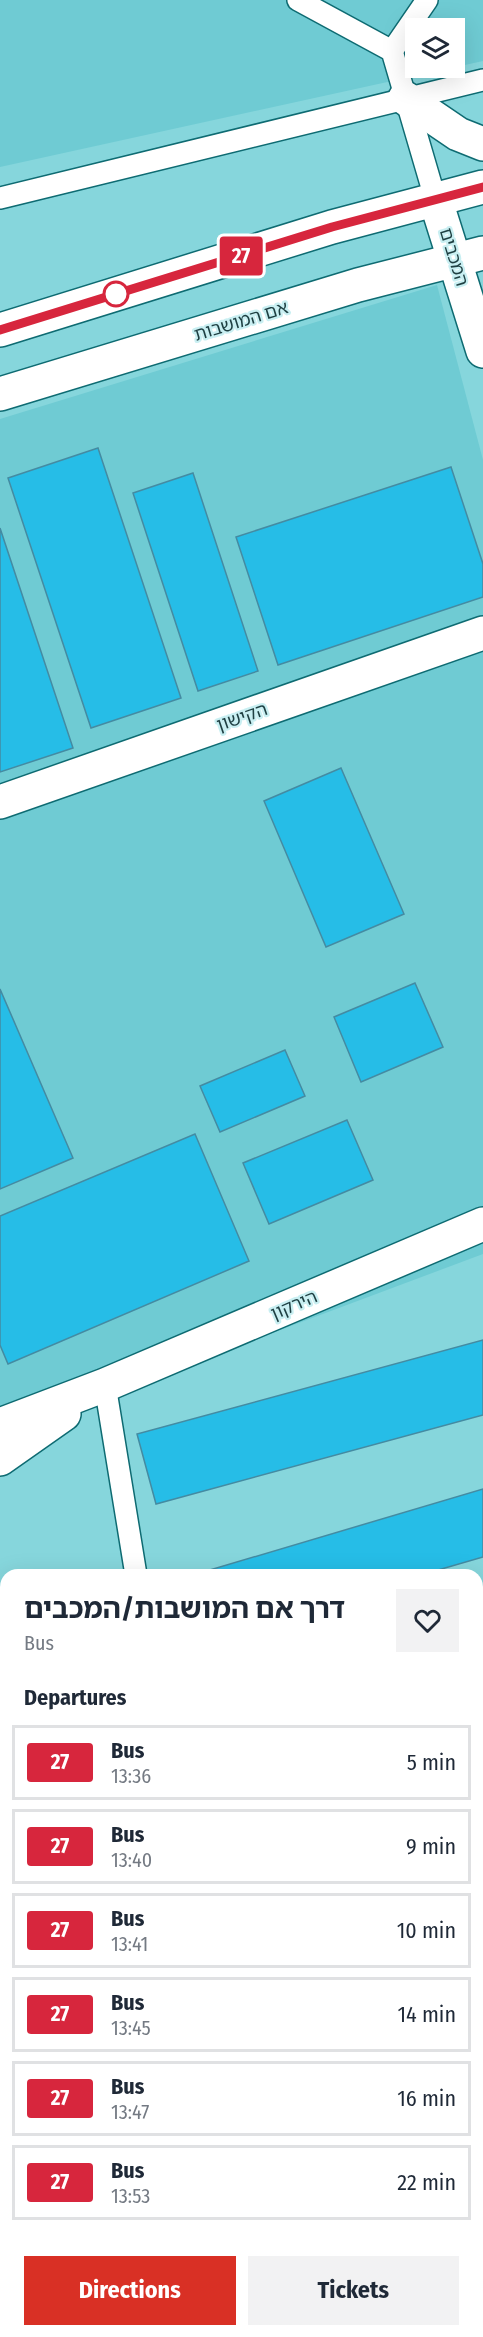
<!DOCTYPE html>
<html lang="en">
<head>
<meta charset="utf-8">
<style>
  body { margin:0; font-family:"Fira Sans Condensed","Noto Sans Hebrew",sans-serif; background:#f2f2f3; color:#1f2937; height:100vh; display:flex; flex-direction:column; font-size:22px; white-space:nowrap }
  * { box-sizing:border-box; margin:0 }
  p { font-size:20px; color:#747a83 }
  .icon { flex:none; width:33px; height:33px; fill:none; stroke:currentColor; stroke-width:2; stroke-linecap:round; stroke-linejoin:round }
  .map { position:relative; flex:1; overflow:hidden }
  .sheet { position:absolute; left:0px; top:1569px; width:483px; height:768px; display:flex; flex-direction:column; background:#fff; border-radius:18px 18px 0 0; box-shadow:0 6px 24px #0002 }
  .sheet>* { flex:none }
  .badge { padding:0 12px; border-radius:4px; font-size:21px; line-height:39px }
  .controls { position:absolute; left:405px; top:18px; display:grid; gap:12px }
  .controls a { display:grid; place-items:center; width:60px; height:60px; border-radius:0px; background:#fff; box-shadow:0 6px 24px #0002; font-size:30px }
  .map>.badge { position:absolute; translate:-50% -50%; box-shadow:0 0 0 3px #fff }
  h2 { padding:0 24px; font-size:22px; line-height:54px }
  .round { display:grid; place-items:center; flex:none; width:63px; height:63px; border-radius:0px; background:#f2f2f3 }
  .headline { display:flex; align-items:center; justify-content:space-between; height:102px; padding:0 24px }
  h1 { font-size:28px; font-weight:700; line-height:45px }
  .cta { display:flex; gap:12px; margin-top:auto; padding:12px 24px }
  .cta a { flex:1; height:69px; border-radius:0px; background:#d93025; color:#fff; font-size:24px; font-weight:700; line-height:69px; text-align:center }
  .cta a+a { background:#f2f2f3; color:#1f2937 }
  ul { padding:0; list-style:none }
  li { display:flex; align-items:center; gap:18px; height:75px; margin:0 12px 9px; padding:0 12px; border:3px solid #e0e1e3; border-radius:0px }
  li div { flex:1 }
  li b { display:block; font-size:22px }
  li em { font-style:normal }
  li .badge { min-width:66px; font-weight:700; text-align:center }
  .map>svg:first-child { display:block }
  .built { fill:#6fcbd3; fill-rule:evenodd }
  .building { fill:#26bde7; stroke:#448ba2; stroke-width:1.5 }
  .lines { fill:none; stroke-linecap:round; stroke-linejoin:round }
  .service-casing { stroke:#0e6b72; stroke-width:24 }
  .minor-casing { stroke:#0e6b72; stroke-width:36 }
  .secondary-casing { stroke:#0e6b72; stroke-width:36 }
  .service { stroke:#fff; stroke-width:21 }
  .minor { stroke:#fff; stroke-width:33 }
  .secondary { stroke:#fff; stroke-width:33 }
  .line-casing { stroke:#fff; stroke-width:14 }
  .line { stroke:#d7263d; stroke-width:9 }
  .stop-dot { fill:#fff; stroke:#d7263d; stroke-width:3 }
  .labels { text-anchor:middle; stroke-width:4.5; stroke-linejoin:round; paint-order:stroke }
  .street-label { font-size:18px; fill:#1e3f42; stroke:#c9eff2 }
</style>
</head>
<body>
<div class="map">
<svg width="483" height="2337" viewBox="0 0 483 2337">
  <rect width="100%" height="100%" fill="#86d6dc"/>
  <!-- built -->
  <g class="built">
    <path d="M 0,0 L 483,0 L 483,61 L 0,167 ZM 416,28 L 454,28 L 454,68 L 416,68 Z"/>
    <path d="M 437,285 L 483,460 L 483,1254 L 0,1435 L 0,419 Z"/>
  </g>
  <!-- building -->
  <g class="building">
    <path d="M 98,448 L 181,698 L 91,728 L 8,478 Z"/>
    <path d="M 451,467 L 483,564 L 483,597 L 278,665 L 236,537 Z"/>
    <path d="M 193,473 L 258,671 L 198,691 L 133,493 Z"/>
    <path d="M 0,528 L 73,748 L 0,772 Z"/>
    <path d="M 341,768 L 404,914 L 326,947 L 264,801 Z"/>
    <path d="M 415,983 L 443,1047 L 361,1082 L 334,1017 Z"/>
    <path d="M 0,989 L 73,1158 L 0,1189 Z"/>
    <path d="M 285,1050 L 305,1096 L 220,1132 L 200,1086 Z"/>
    <path d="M 347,1120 L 373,1180 L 269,1224 L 243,1163 Z"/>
    <path d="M 195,1134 L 249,1261 L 8,1364 L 0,1345 L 0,1216 Z"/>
    <path d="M 483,1340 L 483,1415 L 156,1504 L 137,1434 Z"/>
    <path d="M 483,1489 L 483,1557 L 421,1575 L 193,1575 Z"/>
    <path d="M 483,1640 L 483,1704 L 477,1705 L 477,1642 Z"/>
    <path d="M 483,1800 L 483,1872 L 477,1874 L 477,1802 Z"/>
    <path d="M 483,1946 L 483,2003 L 477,2005 L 477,1948 Z"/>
    <rect x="477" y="2033" width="6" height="107"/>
    <path d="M 0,2140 L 6,2144 L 6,2178 L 0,2187 Z"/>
    <rect x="477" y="2169" width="6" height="104"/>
    <path d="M 6,2259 L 6,2313 L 0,2308 L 0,2266 Z"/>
    <path d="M 477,2309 L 483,2309 L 483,2337 L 425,2337 L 425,2331 L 477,2331 Z"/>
    <path d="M 26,2331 L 113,2331 L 108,2337 L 32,2337 Z"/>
  </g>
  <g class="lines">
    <!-- service casing -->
    <g class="service-casing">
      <g id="service">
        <path d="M 298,0 L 392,51 L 435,198"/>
        <path d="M 392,51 L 427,0"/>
        <path d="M 0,198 L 483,80"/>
        <path d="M 105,1385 L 136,1575"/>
      </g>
    </g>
    <!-- minor casing -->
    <g class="minor-casing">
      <g id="minor">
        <path d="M 435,198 L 483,351"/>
        <path d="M 0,802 L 483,633"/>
        <path d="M 0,1425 L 105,1385 L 483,1224"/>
        <path d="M 0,1459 L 64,1414"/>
        <path d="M 0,2114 L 6,2119"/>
        <path d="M 255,2331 L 261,2337"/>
        <path d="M 166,2337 L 172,2331"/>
      </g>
    </g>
    <!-- secondary casing -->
    <g class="secondary-casing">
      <g id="secondary">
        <path d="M 405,98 L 458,134 L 483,144"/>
        <path d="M 0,330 L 332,227 L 483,187"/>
        <path d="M 0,394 L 358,285 L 483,253"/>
      </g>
    </g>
    <!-- service -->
    <use href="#service" class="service"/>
    <!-- minor -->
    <use href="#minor" class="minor"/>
    <!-- secondary -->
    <use href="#secondary" class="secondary"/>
  </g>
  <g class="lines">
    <!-- line casing -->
    <g class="line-casing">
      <path id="line" d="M 0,330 L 332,227 L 483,187"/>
    </g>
    <!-- line -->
    <use href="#line" class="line"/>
  </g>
  <!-- markers -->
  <circle class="stop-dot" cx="116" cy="294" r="12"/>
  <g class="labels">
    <!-- street labels -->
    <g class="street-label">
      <text transform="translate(454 257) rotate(73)" y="6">המכבים</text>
      <text transform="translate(241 321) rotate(-17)" y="6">אם המושבות</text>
      <text transform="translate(242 717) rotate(-19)" y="6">הקישון</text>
      <text transform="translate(294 1305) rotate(-23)" y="6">הירקון</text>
    </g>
  </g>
</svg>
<div class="controls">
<a><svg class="icon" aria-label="layers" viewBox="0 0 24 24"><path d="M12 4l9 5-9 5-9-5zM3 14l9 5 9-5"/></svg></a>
</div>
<b class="badge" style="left:241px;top:256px;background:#d7263d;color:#fff">27</b>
<section class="sheet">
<div class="headline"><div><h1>דרך אם המושבות/המכבים</h1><p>Bus</p></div><a class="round"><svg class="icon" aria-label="heart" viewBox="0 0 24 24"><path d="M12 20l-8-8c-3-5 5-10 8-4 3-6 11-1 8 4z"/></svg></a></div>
<h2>Departures</h2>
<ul>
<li><span class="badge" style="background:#d7263d;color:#fff">27</span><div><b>Bus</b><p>13:36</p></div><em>5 min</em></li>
<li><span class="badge" style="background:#d7263d;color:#fff">27</span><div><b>Bus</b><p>13:40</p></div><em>9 min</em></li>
<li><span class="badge" style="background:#d7263d;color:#fff">27</span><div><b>Bus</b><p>13:41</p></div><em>10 min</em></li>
<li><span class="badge" style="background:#d7263d;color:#fff">27</span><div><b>Bus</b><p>13:45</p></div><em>14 min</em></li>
<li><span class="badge" style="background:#d7263d;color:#fff">27</span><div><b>Bus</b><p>13:47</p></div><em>16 min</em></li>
<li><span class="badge" style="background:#d7263d;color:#fff">27</span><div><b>Bus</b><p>13:53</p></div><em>22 min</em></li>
</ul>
<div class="cta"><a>Directions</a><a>Tickets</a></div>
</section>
</div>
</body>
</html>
